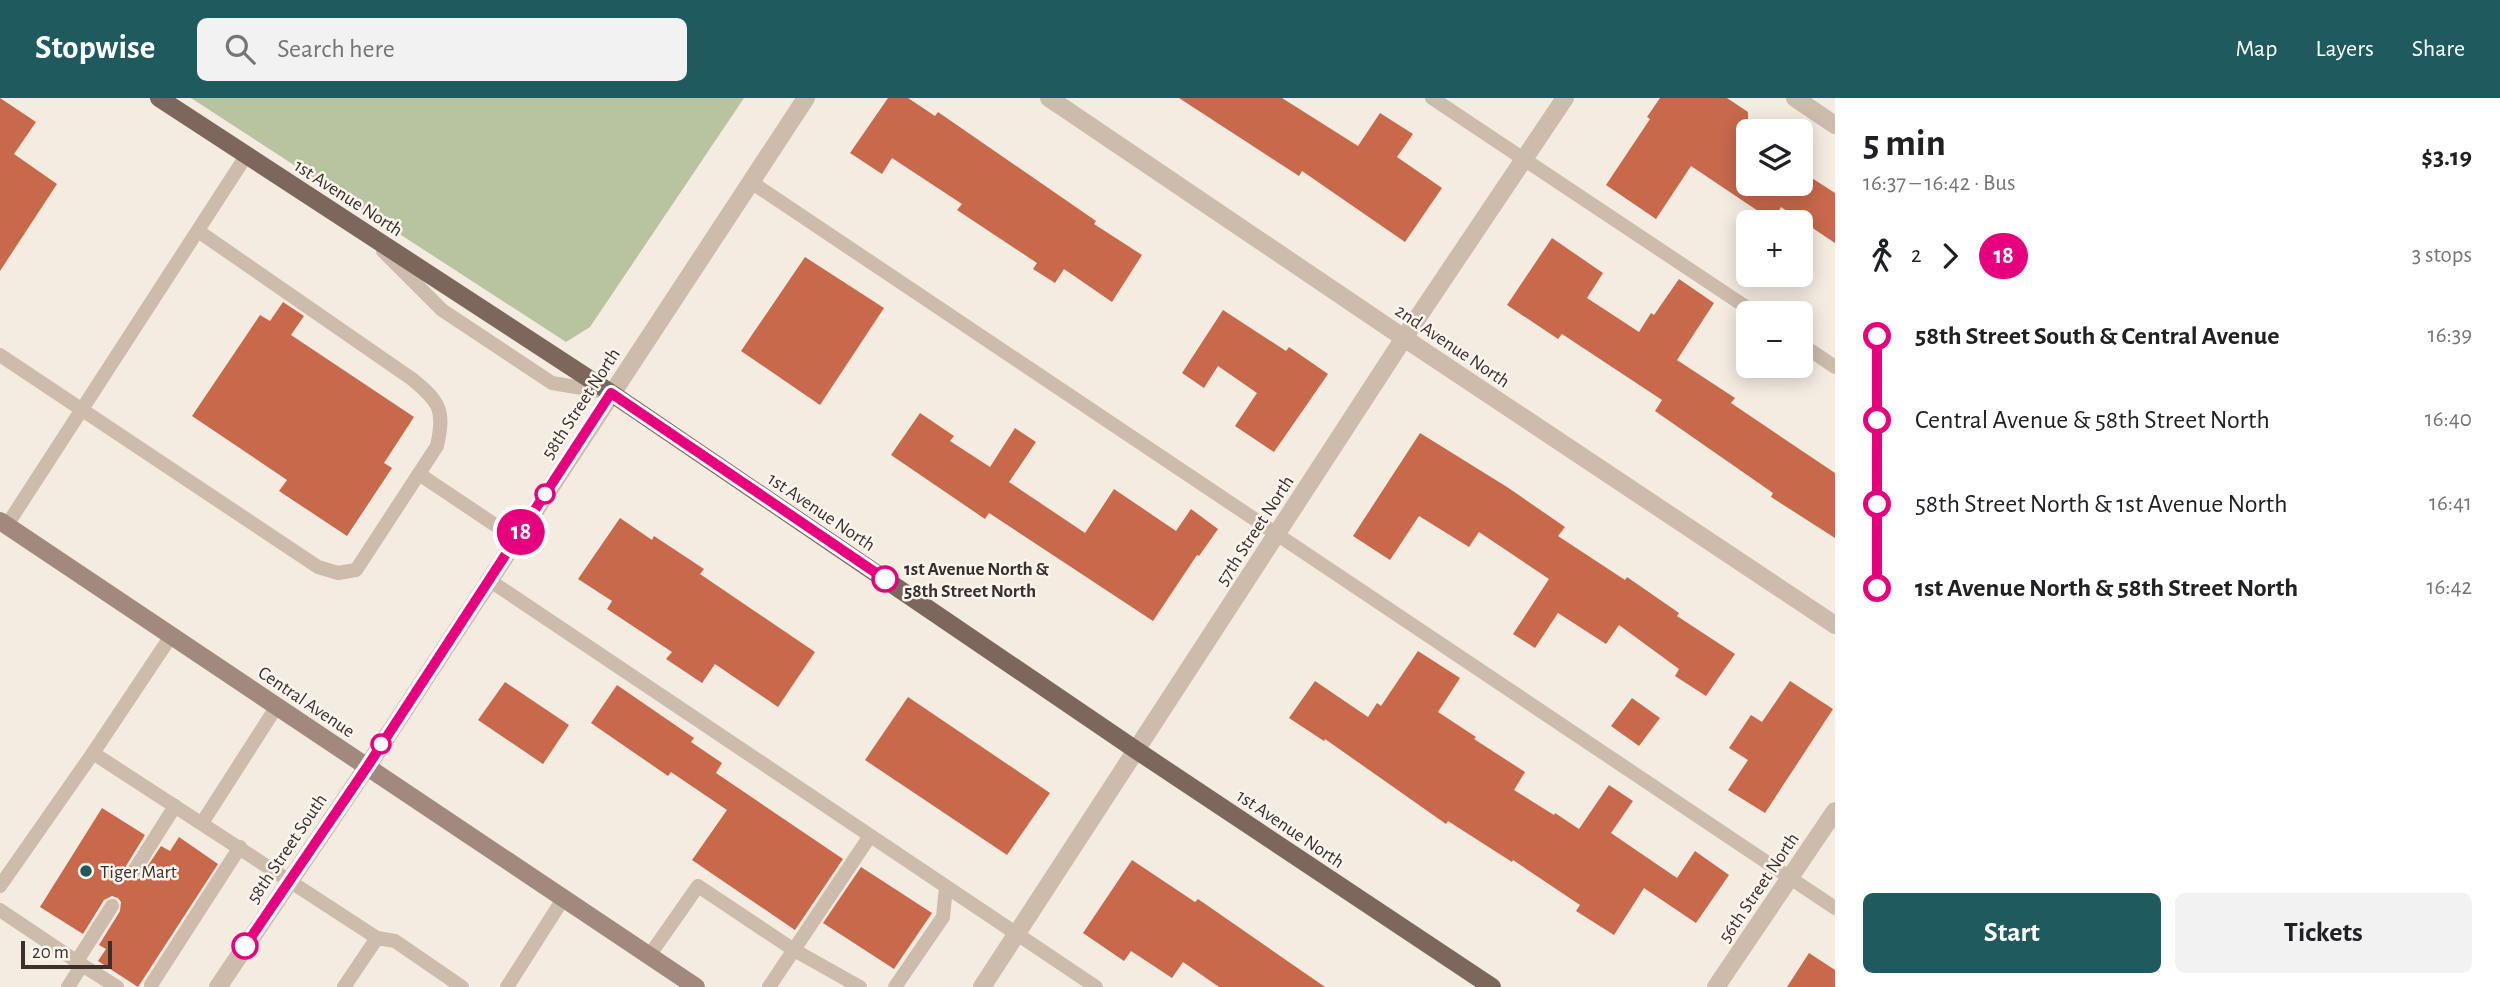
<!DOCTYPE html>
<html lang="en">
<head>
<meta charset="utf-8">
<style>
  body { margin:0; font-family:"Alegreya Sans",sans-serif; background:#f2f2f2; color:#202124; height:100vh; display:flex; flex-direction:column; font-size:26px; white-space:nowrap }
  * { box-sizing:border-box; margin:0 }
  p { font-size:23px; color:#757577 }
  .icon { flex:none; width:38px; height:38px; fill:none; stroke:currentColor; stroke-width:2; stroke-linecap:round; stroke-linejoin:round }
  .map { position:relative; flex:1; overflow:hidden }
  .panel { display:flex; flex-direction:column; background:#fff; width:665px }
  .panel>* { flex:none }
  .badge { padding:0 14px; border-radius:23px; font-size:24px; line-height:46px }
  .tools { position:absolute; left:1736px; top:21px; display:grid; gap:14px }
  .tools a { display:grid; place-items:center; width:77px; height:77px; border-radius:10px; background:#fff; box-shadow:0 4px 18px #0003; font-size:35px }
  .scale { position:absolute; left:21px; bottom:18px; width:91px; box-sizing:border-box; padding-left:7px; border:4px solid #3b302b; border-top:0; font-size:19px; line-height:24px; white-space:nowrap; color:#3b302b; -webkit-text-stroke:5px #fbf5ee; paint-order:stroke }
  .map>.badge { position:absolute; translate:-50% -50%; box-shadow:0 0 0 4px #fff }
  .legs { display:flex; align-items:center; gap:10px; height:77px; padding:0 28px; font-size:23px }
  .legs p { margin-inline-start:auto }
  .head { display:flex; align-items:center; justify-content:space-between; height:119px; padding:0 28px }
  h1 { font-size:38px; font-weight:600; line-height:52px }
  .primary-button { display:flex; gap:14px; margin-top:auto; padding:14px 28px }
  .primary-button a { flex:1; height:80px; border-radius:10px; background:#1f5a5e; color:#fff; font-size:28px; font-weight:600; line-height:80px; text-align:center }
  .primary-button a+a { background:#f2f2f2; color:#202124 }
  ul { padding:0 28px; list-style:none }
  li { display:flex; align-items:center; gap:24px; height:84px; font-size:26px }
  li i { display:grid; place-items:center; width:10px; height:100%; margin:0 9px; background:currentColor }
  li i::after { content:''; width:18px; height:18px; margin:-9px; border:5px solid; border-radius:50%; background:#fff }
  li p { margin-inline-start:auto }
  li:first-child i { background:linear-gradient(#0000 50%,currentColor 0) }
  li:last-child i { background:linear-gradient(currentColor 50%,#0000 0) }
  header { display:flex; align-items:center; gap:42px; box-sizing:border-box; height:98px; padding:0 35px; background:#1f5a5e; color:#fff }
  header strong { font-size:33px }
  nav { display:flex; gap:38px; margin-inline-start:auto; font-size:24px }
  .search { width:490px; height:63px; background:#f2f2f2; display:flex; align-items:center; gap:18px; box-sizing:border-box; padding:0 24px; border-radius:10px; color:#757577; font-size:26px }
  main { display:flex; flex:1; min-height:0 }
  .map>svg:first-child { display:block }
  .green { fill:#b8c4a0 }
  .building { fill:#c8694b }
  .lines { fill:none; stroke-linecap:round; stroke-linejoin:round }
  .service { stroke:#cdbbac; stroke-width:14 }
  .minor { stroke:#cdbbac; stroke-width:18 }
  .tertiary { stroke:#cdbbac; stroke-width:18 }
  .secondary { stroke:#a18a7d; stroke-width:18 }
  .primary { stroke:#7d675c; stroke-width:18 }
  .line-1-casing { stroke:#fff; stroke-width:16 }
  .line-1 { stroke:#e6007e; stroke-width:10 }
  .stop-1-dot { fill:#fff; stroke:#e6007e; stroke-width:3.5 }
  .poi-dot { fill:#1f5a5e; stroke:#fbf5ee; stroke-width:2.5 }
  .labels { text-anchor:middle; stroke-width:5; stroke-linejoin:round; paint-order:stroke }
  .street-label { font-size:19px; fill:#3b302b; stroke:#fbf5ee }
  .stop-label { font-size:19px; font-weight:bold; fill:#3b302b; stroke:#fbf5ee; text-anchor:start }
  .poi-label { font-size:19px; fill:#3b302b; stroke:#fbf5ee; text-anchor:start }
</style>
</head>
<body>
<header>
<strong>Stopwise</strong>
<div class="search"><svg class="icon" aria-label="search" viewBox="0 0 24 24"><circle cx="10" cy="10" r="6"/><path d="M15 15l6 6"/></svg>Search here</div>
<nav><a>Map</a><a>Layers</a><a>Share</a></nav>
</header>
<main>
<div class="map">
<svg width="1835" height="889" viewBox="0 0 1835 889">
  <rect width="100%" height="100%" fill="#f4ebe1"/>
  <!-- green -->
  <path class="green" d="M 191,0 L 744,0 L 590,229 L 566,244 L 378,122 L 368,112 L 366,114 Z"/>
  <!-- building -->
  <g class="building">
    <path d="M 0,0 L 36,24 L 14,56 L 57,86 L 0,173 Z"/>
    <path d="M 888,0 L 908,0 L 935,18 L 938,14 L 1096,123 L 1094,126 L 1142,157 L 1112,204 L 1064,171 L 1055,185 L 1033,171 L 1037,165 L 957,112 L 962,106 L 892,60 L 882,76 L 850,55 Z"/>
    <path d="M 1179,0 L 1282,0 L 1358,48 L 1380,15 L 1413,36 L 1397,59 L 1442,90 L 1405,144 L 1302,73 L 1299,78 Z"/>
    <path d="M 1660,0 L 1727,0 L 1748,14 L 1748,86 L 1801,86 L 1801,73 L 1835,95 L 1835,145 L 1781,109 L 1773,123 L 1691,68 L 1656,121 L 1606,87 L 1650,21 L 1647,19 Z"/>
    <path d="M 1552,140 L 1603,175 L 1587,200 L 1639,234 L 1651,215 L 1654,217 L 1679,181 L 1714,205 L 1677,262 L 1735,300 L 1731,305 L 1835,375 L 1835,440 L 1771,399 L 1773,395 L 1655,313 L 1662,302 L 1562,236 L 1558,241 L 1507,207 Z"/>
    <path d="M 805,159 L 884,210 L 820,307 L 741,253 Z"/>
    <path d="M 283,204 L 304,218 L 291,237 L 414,319 L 384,365 L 392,370 L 347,438 L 279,393 L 287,382 L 192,318 L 260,217 L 270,223 Z"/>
    <path d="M 1223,212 L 1286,253 L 1289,249 L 1328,276 L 1274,354 L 1235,328 L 1257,295 L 1218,268 L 1204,290 L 1182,275 Z"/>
    <path d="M 920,315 L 954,338 L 950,343 L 990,369 L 1015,330 L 1036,344 L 1009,384 L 1085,435 L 1114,391 L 1176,433 L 1191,411 L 1218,431 L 1199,458 L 1197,457 L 1153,523 L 989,415 L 985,421 L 891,357 Z"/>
    <path d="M 1420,335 L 1507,389 L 1565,429 L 1558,438 L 1625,482 L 1627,479 L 1679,515 L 1677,518 L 1735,556 L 1706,598 L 1675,578 L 1679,571 L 1619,527 L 1606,546 L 1558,515 L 1535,550 L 1513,536 L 1549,481 L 1479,434 L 1469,449 L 1419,418 L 1390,462 L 1353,438 Z"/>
    <path d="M 620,420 L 652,442 L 654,438 L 704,471 L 700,476 L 815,554 L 778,609 L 715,566 L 702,585 L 666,561 L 672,554 L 607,511 L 612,503 L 578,481 Z"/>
    <path d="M 1418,553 L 1460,580 L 1438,614 L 1476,639 L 1474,641 L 1525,674 L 1514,692 L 1554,717 L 1555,715 L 1579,731 L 1609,687 L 1633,703 L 1611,735 L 1677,780 L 1695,753 L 1729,777 L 1696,825 L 1644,790 L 1614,837 L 1576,813 L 1580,807 L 1513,762 L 1512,764 L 1448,723 L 1446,726 L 1325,641 L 1324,643 L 1289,620 L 1315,583 L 1368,619 L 1377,605 L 1381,608 Z"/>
    <path d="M 1790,583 L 1833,611 L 1765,715 L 1728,692 L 1748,662 L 1729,650 L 1751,617 L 1762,624 Z"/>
    <path d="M 505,584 L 569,627 L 543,666 L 478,622 Z"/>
    <path d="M 617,587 L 694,640 L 691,644 L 722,665 L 716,675 L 843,761 L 795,832 L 692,762 L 727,712 L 671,674 L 668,678 L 591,625 Z"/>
    <path d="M 908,599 L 1050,695 L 1007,757 L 865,662 Z"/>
    <path d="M 1632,600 L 1660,620 L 1639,648 L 1611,628 Z"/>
    <path d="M 102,710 L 145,737 L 126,768 L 125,777 L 129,781 L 139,781 L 161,748 L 170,753 L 179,739 L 218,766 L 138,889 L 98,863 L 106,851 L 99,847 L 120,813 L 121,804 L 118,800 L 112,798 L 104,802 L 83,836 L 40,809 Z"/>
    <path d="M 1132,762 L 1195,804 L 1198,801 L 1325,889 L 1219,889 L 1183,864 L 1172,880 L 1131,853 L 1124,863 L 1083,835 Z"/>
    <path d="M 861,769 L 932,815 L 894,871 L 823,825 Z"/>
    <path d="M 1809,855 L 1835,872 L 1835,889 L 1787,889 Z"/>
  </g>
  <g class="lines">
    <!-- service -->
    <g class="service">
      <path d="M 1432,0 L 1755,215"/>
      <path d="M 751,84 L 1835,810"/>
      <path d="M 383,153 L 442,212 L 552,285 L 606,294"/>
      <path d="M 1801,246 L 1835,269"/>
      <path d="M 0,257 L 318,469 L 338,475 L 356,472 L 437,348 C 445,312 440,304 412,281 L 198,133"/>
      <path d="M 419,376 L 516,441"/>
      <path d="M 7,427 L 246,58"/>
      <path d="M 489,482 L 1096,889"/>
      <path d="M 93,655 L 171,538"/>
      <path d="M 202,725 L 277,608"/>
      <path d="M 134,773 L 175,708"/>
      <path d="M 0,788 L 93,655 L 377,840 L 395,843 L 462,889"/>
      <path d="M 0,812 L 82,867 L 68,889"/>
      <path d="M 649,858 L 698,788 L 794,852 L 860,889"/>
      <path d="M 77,863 L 112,808"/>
      <path d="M 82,867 L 117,889"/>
      <path d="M 151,887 L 240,749"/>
      <path d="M 344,889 L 377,840"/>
      <path d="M 507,889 L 563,801"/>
      <path d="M 769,889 L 870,738"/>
      <path d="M 895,889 L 943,819 L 946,789"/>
    </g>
    <!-- minor -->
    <g class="minor">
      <path d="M 1049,0 L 1404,240 L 1835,527"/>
      <path d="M 1795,0 L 1835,27"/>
      <path d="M 982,889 L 1404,240 L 1565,0"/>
      <path d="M 1716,889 L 1835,713"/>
    </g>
    <!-- tertiary -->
    <path class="tertiary" d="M 218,889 L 367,669 L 806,0"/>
    <!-- secondary -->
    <path class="secondary" d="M 0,423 L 696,889"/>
    <!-- primary -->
    <path class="primary" d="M 159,0 L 611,295 L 1136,652 L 1492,889"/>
  </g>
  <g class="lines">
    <!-- line-1 casing -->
    <g class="line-1-casing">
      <path id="line-1" d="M 245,848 L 367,669 L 611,295 L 885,481"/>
    </g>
    <!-- line-1 -->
    <use href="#line-1" class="line-1"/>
  </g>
  <!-- markers -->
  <g class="stop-1-dot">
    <circle cx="545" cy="396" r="9"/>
    <circle cx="885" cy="481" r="12"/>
    <circle cx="381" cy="646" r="9"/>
    <circle cx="245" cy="848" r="12"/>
  </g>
  <circle class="poi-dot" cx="86" cy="773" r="7"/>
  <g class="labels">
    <!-- street labels -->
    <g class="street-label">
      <text transform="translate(349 99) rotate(33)" y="7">1st Avenue North</text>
      <text transform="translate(1453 247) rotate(34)" y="7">2nd Avenue North</text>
      <text transform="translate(580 305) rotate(-57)" y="7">58th Street North</text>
      <text transform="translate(822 413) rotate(34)" y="7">1st Avenue North</text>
      <text transform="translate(1254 432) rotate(-57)" y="7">57th Street North</text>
      <text transform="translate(307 603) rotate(34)" y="7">Central Avenue</text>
      <text transform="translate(1291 730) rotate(34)" y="7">1st Avenue North</text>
      <text transform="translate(286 750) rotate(-56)" y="7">58th Street South</text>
      <text transform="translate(1758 789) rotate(-56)" y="7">56th Street North</text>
    </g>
    <!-- stop labels -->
    <g class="stop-label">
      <text x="904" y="477">1st Avenue North &amp;<tspan x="904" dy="22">58th Street North</tspan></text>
    </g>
    <!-- poi labels -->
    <g class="poi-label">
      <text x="100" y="780">Tiger Mart</text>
    </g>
  </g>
</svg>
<div class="tools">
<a><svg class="icon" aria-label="layers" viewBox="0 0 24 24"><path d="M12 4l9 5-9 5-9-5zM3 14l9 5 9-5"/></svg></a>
<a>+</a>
<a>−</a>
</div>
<div class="scale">20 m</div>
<b class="badge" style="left:521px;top:434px;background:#e6007e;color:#fff">18</b>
</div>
<section class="panel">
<div class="head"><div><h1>5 min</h1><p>16:37 – 16:42 · Bus</p></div><b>$3.19</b></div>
<div class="legs"><svg class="icon" aria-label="walk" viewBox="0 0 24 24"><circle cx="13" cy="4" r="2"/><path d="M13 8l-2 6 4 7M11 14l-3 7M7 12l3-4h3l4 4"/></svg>2<svg class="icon" aria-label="forward" viewBox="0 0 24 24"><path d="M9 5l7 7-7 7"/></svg><b class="badge" style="background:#e6007e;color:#fff">18</b><p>3 stops</p></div>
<ul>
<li><i style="color:#e6007e"></i><b>58th Street South &amp; Central Avenue</b><p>16:39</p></li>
<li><i style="color:#e6007e"></i><span>Central Avenue &amp; 58th Street North</span><p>16:40</p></li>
<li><i style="color:#e6007e"></i><span>58th Street North &amp; 1st Avenue North</span><p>16:41</p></li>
<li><i style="color:#e6007e"></i><b>1st Avenue North &amp; 58th Street North</b><p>16:42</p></li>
</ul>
<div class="primary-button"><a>Start</a><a>Tickets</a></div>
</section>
</main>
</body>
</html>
